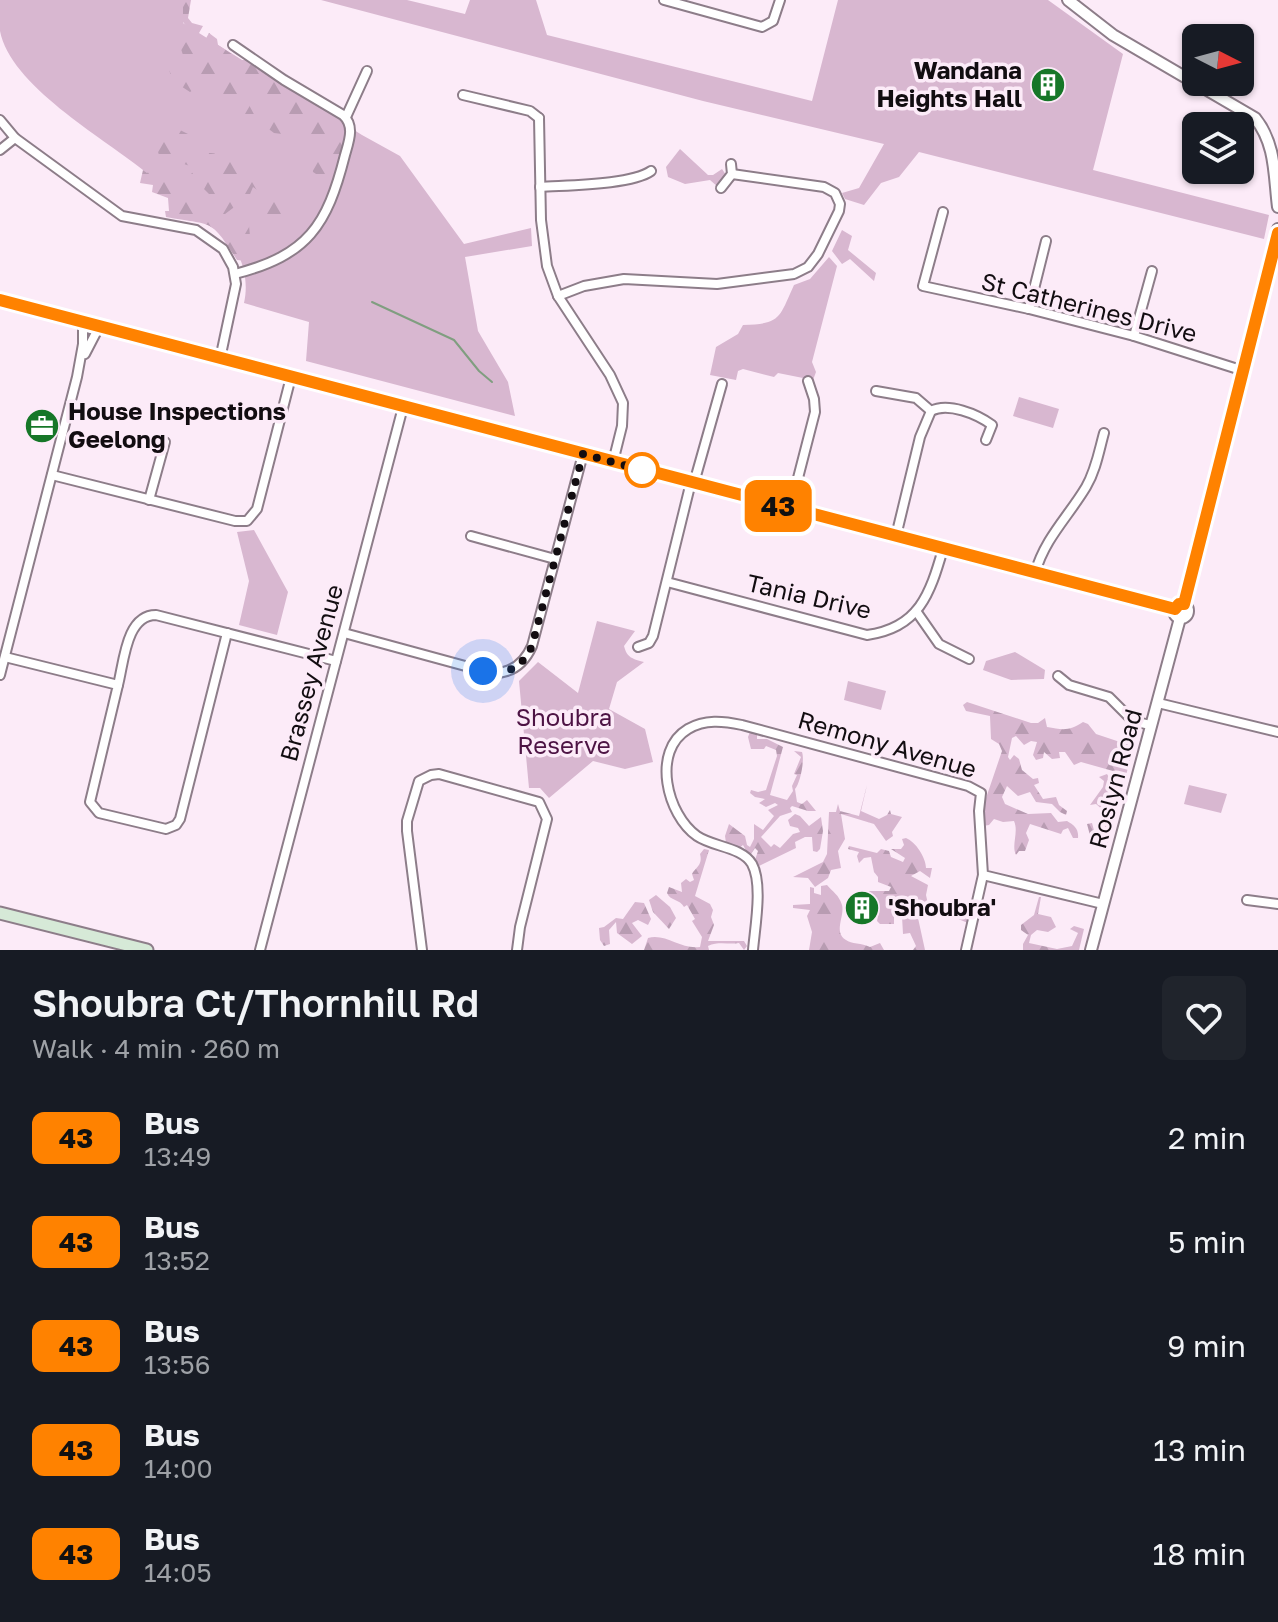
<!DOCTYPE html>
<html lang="en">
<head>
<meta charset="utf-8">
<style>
  body { margin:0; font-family:"Golos Text",sans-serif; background:#20242c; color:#f1f3f6; height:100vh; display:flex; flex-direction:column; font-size:30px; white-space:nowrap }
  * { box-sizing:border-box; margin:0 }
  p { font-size:26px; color:#9ea1a6 }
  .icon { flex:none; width:44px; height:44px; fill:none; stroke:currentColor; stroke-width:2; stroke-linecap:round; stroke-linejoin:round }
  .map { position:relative; height:950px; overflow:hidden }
  .details { display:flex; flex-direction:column; background:#171b24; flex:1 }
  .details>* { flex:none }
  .badge { padding:0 16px; border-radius:12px; font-size:28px; line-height:52px }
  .needle { width:52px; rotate:96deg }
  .tools { position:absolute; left:1182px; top:24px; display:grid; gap:16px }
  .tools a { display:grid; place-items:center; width:72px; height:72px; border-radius:12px; background:#171b24; box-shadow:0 2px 6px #0004; font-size:40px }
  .you { position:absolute; width:40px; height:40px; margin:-20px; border:6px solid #fff; border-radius:50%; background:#1a73e8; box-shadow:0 0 0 12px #1a73e833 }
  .map>.badge { position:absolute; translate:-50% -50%; box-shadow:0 0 0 4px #fff }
  .round { display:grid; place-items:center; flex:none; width:84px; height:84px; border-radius:12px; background:#20242c }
  .summary { display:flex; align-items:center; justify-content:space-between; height:136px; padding:0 32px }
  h1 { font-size:38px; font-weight:600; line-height:60px }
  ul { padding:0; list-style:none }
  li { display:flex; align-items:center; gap:24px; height:104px; padding:0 32px }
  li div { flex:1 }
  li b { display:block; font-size:30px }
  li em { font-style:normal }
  li .badge { min-width:88px; font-weight:700; text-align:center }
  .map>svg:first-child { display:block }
  .green { fill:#d8b7d0 }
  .forest { fill:url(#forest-firs) }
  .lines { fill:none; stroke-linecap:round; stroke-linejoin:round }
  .stream { stroke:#809e80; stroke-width:2 }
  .minor-casing { stroke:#8d7d89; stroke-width:12 }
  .tertiary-casing { stroke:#8d7d89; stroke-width:14 }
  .secondary-casing { stroke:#8d7d89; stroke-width:15 }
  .minor { stroke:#fff; stroke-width:8 }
  .tertiary { stroke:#fff; stroke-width:10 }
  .secondary { stroke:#d6e9d7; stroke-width:11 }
  .line-casing { stroke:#fff; stroke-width:18 }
  .line { stroke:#ff8200; stroke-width:12 }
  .walk { stroke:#120d11; stroke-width:8; stroke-dasharray:0 14.4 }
  .stop-dot { fill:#fff; stroke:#ff8200; stroke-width:4 }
  .labels { text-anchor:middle; stroke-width:7; stroke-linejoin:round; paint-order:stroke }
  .poi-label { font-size:24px; font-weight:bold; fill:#120d11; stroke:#fcebf8; text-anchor:start }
  .street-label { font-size:24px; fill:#120d11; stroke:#fcebf8 }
  .park-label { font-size:24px; fill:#4d1344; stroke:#fcebf8 }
</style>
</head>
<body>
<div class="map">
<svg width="1278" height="950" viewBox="0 0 1278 950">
  <defs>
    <pattern id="forest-firs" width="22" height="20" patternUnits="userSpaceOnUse" patternTransform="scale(2)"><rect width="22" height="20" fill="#d8b7d0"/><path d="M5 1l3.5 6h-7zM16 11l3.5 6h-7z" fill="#b89cb2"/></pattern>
  </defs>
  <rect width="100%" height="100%" fill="#fcebf8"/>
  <!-- green -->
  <g class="green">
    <path d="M 0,0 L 188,0 L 183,23 L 362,135 L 400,156 L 464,244 L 531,228 L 532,246 L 465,257 L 478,331 L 508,382 L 515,416 L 306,361 L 309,322 L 244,303 C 249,281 243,257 229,240 C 220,229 208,227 199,219 C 179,203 162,186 143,170 C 102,137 10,85 0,31 C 0,21 0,10 0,0 Z"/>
    <path d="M 321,0 L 407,0 L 465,14 L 470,0 L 536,0 L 547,35 L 812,101 L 838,0 L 1048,0 L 1123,54 L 1093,170 L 1269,215 L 1264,239 L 919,152 L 899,177 L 881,183 L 864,205 L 845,199 L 842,193 L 859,188 L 884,144 L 703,101 Z"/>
    <path d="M 680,149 L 708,175 L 713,175 L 722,169 L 726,175 L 718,187 L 710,180 L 685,184 L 668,177 L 666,167 Z"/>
    <path d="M 842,230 L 852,236 L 848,250 L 876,273 L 874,281 L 850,259 L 842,264 L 832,251 Z"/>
    <path d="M 829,257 L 837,266 L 812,362 L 816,372 L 813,380 L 778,373 L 774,377 L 743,369 L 738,371 L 736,380 L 710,375 L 716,347 L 738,334 L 743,325 C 781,324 779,318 794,285 L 810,279 Z"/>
    <path d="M 1019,397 L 1059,409 L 1053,428 L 1013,416 Z"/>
    <path d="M 254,530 L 288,592 L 277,635 L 239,625 L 249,581 L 237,532 Z"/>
    <path d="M 597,621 L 635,631 L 624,646 C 627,658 633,659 644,662 L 617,682 L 609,709 L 645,729 L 653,762 L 625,769 L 593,761 L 549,798 L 540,788 L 529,788 L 519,681 L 538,662 L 578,693 Z"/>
    <path d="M 1015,652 L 1045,670 L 1044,679 L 1011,680 L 983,670 L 986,661 Z"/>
    <path d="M 848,681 L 886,691 L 881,710 L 844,700 Z"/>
    <path d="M 1189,785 L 1227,794 L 1221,813 L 1184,804 Z"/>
  </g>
  <!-- forest -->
  <g class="forest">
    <path d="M 183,0 L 191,0 L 188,18 L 192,23 L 203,26 L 199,33 L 192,35 L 201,45 L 202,55 L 204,55 L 205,40 L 209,33 L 217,39 L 218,45 L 241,60 L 248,60 C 257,72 268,71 279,80 C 297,95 322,106 343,118 L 348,124 L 333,185 L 313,172 L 312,164 L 319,159 L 321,150 L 307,139 L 308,130 L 295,126 L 298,136 L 274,133 L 266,127 L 270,117 L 269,111 L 261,106 L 259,100 L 252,98 L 249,105 L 256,118 L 245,118 L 242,114 L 232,110 L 218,84 L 206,82 L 190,92 L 173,81 L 169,70 L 175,57 L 180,59 L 183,55 L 181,49 L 187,40 L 184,36 L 178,42 L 174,37 L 176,30 L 187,34 L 190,31 L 183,22 Z"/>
    <path d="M 167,116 L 176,128 L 204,142 L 204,145 L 195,139 L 185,139 L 183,134 L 178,136 L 188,149 L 177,152 L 183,161 L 190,157 L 202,162 L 204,170 L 199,178 L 198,193 L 187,199 L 196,205 L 200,199 L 212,197 L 204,189 L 210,175 L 206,168 L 209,153 C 222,152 231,162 243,165 C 248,166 253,166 258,166 C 273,182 285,207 287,228 L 283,232 L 276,226 L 268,226 C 260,215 259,205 259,191 L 253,187 L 248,199 L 237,189 L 231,193 L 237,196 L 237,205 L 225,214 L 229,221 L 235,223 L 239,216 L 248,215 L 252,257 L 248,261 L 237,260 C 210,217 213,226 166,217 L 165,211 L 169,211 L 168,198 L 152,192 L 153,185 L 140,183 L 143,170 L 147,173 L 151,171 L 179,191 L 183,182 L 193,172 L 190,166 L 181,163 L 172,168 L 160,159 L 157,148 L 162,140 L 160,118 Z"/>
    <path d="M 967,702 L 1031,723 L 1038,723 L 1045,718 L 1047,727 C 1063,730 1070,731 1083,722 L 1088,724 L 1096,734 L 1129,745 L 1136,738 L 1107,846 L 1092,843 L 1087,824 L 1092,823 L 1095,834 L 1098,837 L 1102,835 L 1105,828 L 1104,811 L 1096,804 L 1090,805 L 1103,787 L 1104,781 L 1099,777 L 1107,774 L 1114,786 L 1119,785 L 1113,771 L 1081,762 L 1074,765 L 1065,752 L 1059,752 L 1060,758 L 1052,759 L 1044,752 L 1043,758 L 1036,760 L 1033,755 L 1037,742 L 1031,741 L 1024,745 L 1016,736 L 1012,738 L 1008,757 L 1010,760 L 1014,755 L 1019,759 L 1022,770 L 1033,779 L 1038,778 L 1039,783 L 1034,785 L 1043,799 L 1056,797 L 1059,805 L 1067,811 L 1066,815 L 1060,812 L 1052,804 L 1036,802 L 1030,792 L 1018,796 L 1007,786 L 1002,797 L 1005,804 L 1028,814 L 1051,813 L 1058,822 L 1067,821 C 1074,825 1079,829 1078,838 L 1073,838 L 1068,828 L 1063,830 L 1061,834 L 1030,824 L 1026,833 L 1029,840 L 1025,851 L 1019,851 L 1016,855 C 1011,845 1019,832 1014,821 L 1003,822 L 994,819 L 989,825 L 983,826 L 985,801 L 1002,751 L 999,744 L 991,739 L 990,716 L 966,711 L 963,705 Z"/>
    <path d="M 750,732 L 757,734 L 757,739 L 767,739 L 783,747 L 770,795 L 787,800 L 793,791 L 792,786 L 797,775 L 794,774 L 801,757 L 794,751 L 802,752 C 805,760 800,784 795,789 L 797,802 L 802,804 L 807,800 L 816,811 L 808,811 L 792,806 L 790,808 L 792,812 L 780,816 L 761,837 L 771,847 L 774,844 L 780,848 L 793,834 L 800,832 L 798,828 L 790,826 L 788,820 L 795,814 L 800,816 L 809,826 L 821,817 L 823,831 L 820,849 L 817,852 L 813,851 L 812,837 L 805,837 L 795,842 L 796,848 L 757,867 L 754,863 L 758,851 L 755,848 L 751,854 L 748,854 L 743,845 L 738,849 L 726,843 L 725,836 L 729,824 L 745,836 L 747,845 L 750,847 L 754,839 L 754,824 L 763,830 L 774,816 L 768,810 L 778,805 L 775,803 L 766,807 L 759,803 L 765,799 L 755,797 L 750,793 L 751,790 L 758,792 L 766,790 L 777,756 L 776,750 L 766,746 L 764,749 L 751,749 L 748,737 Z"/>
    <path d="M 867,785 L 861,811 L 879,819 L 887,815 L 890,810 L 891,814 L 902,817 L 892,832 L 893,836 L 886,841 L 874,824 L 841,814 L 845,839 L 838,851 L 841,868 L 831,870 L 828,878 L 815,887 L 808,878 L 793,877 L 823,862 L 827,854 L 829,812 L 836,812 L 838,804 L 840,811 L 859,816 Z"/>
    <path d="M 906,838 C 916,842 926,858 926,868 L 932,868 L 930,878 L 920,871 L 911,876 L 928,885 L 926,895 L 928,904 L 957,914 L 964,911 L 968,923 C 955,917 935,909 920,910 L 918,918 L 925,950 L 913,950 L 916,946 L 910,933 L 903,934 L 901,899 L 895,897 L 889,899 L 894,916 L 894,924 L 880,924 L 877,921 L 879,911 L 873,902 L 874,896 L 867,894 L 869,891 L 889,891 L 891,887 L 878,882 L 878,877 L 874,872 L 871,857 L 864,858 L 859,863 L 857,856 L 859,852 L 848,849 L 849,846 L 877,853 L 881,849 L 889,851 L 891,857 L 903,862 L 905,858 L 891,849 L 901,849 L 904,845 L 902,839 Z"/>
    <path d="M 704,849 L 709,850 L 695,896 L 710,904 L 713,910 L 711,917 L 714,925 L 708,941 L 744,941 L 747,946 L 744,950 L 739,943 C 729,945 719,941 708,946 L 709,950 L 644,950 L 648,938 C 666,933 681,950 700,947 L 702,937 L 692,921 L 695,919 L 687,905 L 684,907 C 680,899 670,901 667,893 L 669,887 L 682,892 L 681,883 L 686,879 L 690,882 L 694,880 L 692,874 C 696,867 703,865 700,854 Z"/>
    <path d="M 827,885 C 833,892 839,895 842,905 C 845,916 833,932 846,940 C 851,944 862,943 870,947 L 880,943 L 884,950 L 809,950 L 812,932 L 807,916 L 810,910 L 793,908 L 793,905 L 810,904 L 810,887 L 814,888 L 814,893 L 821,895 L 821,886 Z"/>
    <path d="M 656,895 L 670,907 L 676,918 L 669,929 L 653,912 L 649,900 Z"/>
    <path d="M 1039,897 L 1041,897 L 1038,914 L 1051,917 L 1056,927 L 1048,932 L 1037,930 L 1031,935 L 1029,943 L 1057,949 L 1072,946 L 1078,933 L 1070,929 L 1074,926 L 1084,929 L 1079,950 L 1023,950 L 1023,944 L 1028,935 L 1021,930 L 1021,925 L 1034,915 Z"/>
    <path d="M 635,902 L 644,903 L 651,919 L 648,925 L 638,920 L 632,923 L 642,936 L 632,944 L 617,933 L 616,922 L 609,930 L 610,944 L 604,946 L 600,940 L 599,928 L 604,927 L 616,918 L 623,919 Z"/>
  </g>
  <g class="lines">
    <!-- stream -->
    <path class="stream" d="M 372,302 L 454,340 L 479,371 L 492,382"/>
    <!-- minor casing -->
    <g class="minor-casing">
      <g id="minor">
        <path d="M 664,0 L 762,27 L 773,21 L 780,0"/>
        <path d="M 233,45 L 284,80 L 343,115 C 355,126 349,141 345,155 C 327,226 308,255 235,274"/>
        <path d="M 463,95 L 530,111 L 539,118"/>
        <path d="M 346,117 L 367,71"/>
        <path d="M 539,118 L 541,220 L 547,266 L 558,296 L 610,375 L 623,403 L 622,426 L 613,462"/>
        <path d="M 0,120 L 15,138 L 122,216 L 196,230 L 223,249 L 233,267 L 236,284 L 220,359"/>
        <path d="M 0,150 L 15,138"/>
        <path d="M 540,187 C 567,185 631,185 651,171"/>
        <path d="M 721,188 L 732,174 L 731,164"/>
        <path d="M 943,212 L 923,286 L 1029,309 L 1134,336 L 1244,371"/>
        <path d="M 558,296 L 584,286 L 624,279 L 717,284 L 794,274 L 808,267 L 818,254 L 839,211 L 840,204 L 835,193 L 824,187 L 732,174"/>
        <path d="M 1029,309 L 1046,241"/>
        <path d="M 1134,336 L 1152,271"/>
        <path d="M 85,354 L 99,327"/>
        <path d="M 876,391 L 916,398 L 931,411"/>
        <path d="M 52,475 L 235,521 L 247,521 L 257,509 L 291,377"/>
        <path d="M 694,483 L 722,384"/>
        <path d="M 149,500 L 165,442"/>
        <path d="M 790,509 L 815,412 L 814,399 L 808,381"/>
        <path d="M 471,536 L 555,559"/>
        <path d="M 896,536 L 920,437 L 931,411 C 948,402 977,414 992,425 L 986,440"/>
        <path d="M 1035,573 C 1045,538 1068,517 1086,487 C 1096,470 1099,451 1104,433"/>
        <path d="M 667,582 L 867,635 C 919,628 930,594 943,549"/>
        <path d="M 916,611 L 939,644 L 969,659"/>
        <path d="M 344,633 L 491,673 C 511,674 524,664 532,646 L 583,454"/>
        <path d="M 638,647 L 649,643 L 653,636 L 691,482"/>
        <path d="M 5,657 L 118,685 L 90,802 L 99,813 L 166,829 L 176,825 L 180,819 L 227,633"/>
        <path d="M 0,675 L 77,377 L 83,344 L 83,322"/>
        <path d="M 1058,676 L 1069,685 L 1109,697 L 1133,721 L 1150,725"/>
        <path d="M 118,685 C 124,662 126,615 156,615 L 336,661"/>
        <path d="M 1158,703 L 1278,732"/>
        <path d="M 1247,900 L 1278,904"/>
        <path d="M 260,950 L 403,407"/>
        <path d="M 422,950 L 407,831 L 407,821 L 419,781 L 431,775 L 439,774 L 539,802 L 547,819 L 520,927 L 517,950"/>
        <path d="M 753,950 C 755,927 763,884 752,864 C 742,847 713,847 697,836 C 667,815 651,751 688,729 C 705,719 723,721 742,725 L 968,786 L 981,793 L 979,811 L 983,875 L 1103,904"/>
        <path d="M 966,950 L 983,875"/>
      </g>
    </g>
    <!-- tertiary casing -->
    <g class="tertiary-casing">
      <g id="tertiary">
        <path d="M 1068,0 L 1113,35 L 1255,118 C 1276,144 1274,175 1278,207"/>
        <path d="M 0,300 L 1175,609"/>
        <path d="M 1184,604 L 1278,229"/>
        <circle cx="1181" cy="611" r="7"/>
        <path d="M 1091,950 L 1180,618"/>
      </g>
    </g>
    <!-- secondary casing -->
    <g class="secondary-casing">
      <path id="secondary" d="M 0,913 L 147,950"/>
    </g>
    <!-- minor -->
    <use href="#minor" class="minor"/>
    <!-- tertiary -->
    <use href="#tertiary" class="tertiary"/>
    <!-- secondary -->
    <use href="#secondary" class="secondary"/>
  </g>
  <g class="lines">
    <!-- line casing -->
    <g class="line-casing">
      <path id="line" d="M 0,300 L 1175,609 L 1179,604 L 1184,604 L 1278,233"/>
    </g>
    <!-- line -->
    <use href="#line" class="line"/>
    <!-- walk -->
    <path class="walk" d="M 483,671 C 505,677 523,667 532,646 L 583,454 L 642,470"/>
  </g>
  <!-- icons -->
  <defs>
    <g id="building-disc" transform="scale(1.8)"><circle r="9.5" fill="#167728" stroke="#fcebf8"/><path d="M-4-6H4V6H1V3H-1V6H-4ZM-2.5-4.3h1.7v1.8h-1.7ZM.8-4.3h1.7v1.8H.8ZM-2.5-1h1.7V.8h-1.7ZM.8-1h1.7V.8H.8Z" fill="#fff"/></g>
    <g id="office-disc" transform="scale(1.8)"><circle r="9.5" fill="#167728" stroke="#fcebf8"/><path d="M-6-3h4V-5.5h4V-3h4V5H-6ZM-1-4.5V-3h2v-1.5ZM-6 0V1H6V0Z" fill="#fff"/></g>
  </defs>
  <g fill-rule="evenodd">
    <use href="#building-disc" x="1048" y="85"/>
    <use href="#office-disc" x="42" y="426"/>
    <use href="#building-disc" x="862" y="908"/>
  </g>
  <!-- markers -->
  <circle class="stop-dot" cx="642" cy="470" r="16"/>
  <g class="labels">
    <!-- poi labels -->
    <g class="poi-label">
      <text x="1022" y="79" text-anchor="end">Wandana<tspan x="1022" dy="28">Heights Hall</tspan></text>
      <text x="68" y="420">House Inspections<tspan x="68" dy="28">Geelong</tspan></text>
      <text x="888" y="916">'Shoubra'</text>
    </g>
    <!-- street labels -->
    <g class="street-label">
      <text transform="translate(1089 308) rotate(14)" y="8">St Catherines Drive</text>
      <text transform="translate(809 597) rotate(13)" y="8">Tania Drive</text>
      <text transform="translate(312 673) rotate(-75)" y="8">Brassey Avenue</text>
      <text transform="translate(887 745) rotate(16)" y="8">Remony Avenue</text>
      <text transform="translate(1116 779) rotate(-75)" y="8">Roslyn Road</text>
    </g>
    <!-- park labels -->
    <g class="park-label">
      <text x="564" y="726">Shoubra<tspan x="564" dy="28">Reserve</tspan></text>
    </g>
  </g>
</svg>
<div class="tools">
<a><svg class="needle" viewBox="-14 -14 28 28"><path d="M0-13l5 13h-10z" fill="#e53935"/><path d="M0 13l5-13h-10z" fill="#9ea1a6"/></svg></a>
<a><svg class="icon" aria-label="layers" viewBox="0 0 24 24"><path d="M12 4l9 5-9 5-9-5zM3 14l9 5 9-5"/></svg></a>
</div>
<div class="you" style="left:483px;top:671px"></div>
<b class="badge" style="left:778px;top:506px;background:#ff8200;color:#111">43</b>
</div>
<section class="details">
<div class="summary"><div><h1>Shoubra Ct/Thornhill Rd</h1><p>Walk · 4 min · 260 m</p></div><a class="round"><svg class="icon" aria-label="heart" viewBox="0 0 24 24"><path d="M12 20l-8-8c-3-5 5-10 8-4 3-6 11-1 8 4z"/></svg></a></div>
<ul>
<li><span class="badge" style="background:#ff8200;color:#111">43</span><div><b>Bus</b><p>13:49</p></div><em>2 min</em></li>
<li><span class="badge" style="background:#ff8200;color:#111">43</span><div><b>Bus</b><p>13:52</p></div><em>5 min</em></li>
<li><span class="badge" style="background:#ff8200;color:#111">43</span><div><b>Bus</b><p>13:56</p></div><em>9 min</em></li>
<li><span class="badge" style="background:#ff8200;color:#111">43</span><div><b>Bus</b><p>14:00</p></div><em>13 min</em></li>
<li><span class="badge" style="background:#ff8200;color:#111">43</span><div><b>Bus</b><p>14:05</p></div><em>18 min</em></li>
</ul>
</section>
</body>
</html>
